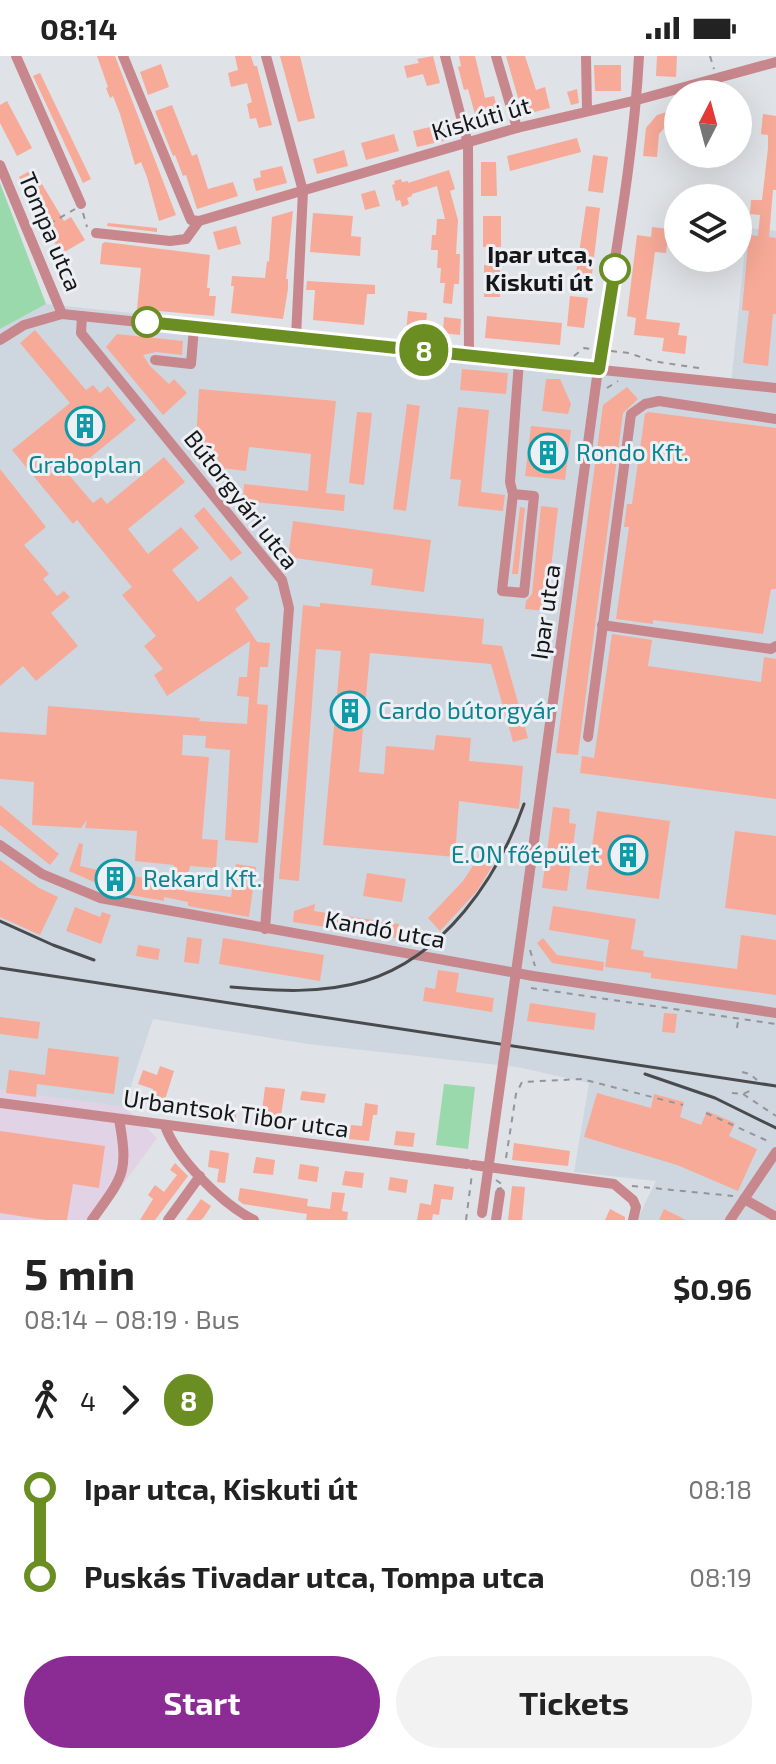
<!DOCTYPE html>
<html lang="en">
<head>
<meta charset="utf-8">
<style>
  body { margin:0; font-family:"Exo 2",sans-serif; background:#f2f2f2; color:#222; height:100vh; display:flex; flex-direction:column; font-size:30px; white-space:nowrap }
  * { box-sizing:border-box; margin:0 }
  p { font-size:26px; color:#767676 }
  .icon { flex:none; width:44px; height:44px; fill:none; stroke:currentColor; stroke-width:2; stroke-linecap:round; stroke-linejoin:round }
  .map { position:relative; height:1164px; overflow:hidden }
  .panel { display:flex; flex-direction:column; background:#fff; flex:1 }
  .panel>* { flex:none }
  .badge { padding:0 16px; border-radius:26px; font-size:28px; line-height:52px }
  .needle { width:52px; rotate:6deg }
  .buttons { position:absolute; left:664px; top:24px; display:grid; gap:16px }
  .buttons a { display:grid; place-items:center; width:88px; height:88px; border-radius:50%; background:#fff; box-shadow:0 8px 32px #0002; font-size:40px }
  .map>.badge { position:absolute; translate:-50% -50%; box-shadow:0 0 0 4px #fff }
  .legs { display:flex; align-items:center; gap:12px; height:88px; padding:0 24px; font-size:26px }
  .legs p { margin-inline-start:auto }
  .headline { display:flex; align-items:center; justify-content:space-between; height:136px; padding:0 24px }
  h1 { font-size:44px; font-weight:700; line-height:60px }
  .cta { display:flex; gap:16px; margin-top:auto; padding:16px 24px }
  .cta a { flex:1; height:92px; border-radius:48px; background:#8b2c95; color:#fff; font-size:32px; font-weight:700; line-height:92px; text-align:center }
  .cta a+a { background:#f2f2f2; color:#222 }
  ul { padding:0 24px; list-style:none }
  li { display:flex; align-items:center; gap:28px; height:88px; font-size:30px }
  li i { display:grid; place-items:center; width:12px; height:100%; margin:0 10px; background:currentColor }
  li i::after { content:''; width:20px; height:20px; margin:-10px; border:6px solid; border-radius:50%; background:#fff }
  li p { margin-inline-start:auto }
  li:first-child i { background:linear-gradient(#0000 50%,currentColor 0) }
  li:last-child i { background:linear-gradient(currentColor 50%,#0000 0) }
  .status { display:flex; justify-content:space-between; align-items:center; height:56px; padding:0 40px; background:#fff; direction:ltr }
  .status svg { height:22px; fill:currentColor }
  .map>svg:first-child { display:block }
  .commercial { fill:#e1d2e5 }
  .built { fill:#ced7e0 }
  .green { fill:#9ad9ab }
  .building { fill:#f7aa98 }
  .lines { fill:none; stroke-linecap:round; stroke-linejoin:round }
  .path { stroke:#939599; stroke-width:2; stroke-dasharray:6 6; stroke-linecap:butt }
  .minor { stroke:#c8878c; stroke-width:10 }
  .rail { stroke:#484a4c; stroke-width:3 }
  .path-bridge { stroke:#939599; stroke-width:2; stroke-dasharray:6 6; stroke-linecap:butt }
  .minor-bridge { stroke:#c8878c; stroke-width:10 }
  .line-1-casing { stroke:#fff; stroke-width:18 }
  .line-1 { stroke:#6b8e23; stroke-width:12 }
  .stop-1-dot { fill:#fff; stroke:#6b8e23; stroke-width:4 }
  .labels { text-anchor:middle; stroke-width:6; stroke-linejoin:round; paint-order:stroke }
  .street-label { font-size:24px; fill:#151618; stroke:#eceff3 }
  .stop-label { font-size:24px; font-weight:bold; fill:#151618; stroke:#eceff3; text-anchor:end }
  .culture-label { font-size:24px; fill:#0d838f; stroke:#eceff3; text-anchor:start }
</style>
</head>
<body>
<div class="status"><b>08:14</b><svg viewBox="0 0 49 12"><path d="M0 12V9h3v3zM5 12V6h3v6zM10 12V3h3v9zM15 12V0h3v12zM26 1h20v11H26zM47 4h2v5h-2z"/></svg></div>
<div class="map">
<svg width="776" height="1164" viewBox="0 0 776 1164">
  <rect width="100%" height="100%" fill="#dfe2e6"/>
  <!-- commercial -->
  <path class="commercial" d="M 0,1034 L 124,1051 L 157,1082 L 97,1164 L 0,1164 Z"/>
  <!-- built -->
  <path class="built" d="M 747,172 L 776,175 L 776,1164 L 637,1164 L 656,1125 L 574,1116 L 589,1027 L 517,1011 L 308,988 L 153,963 L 124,1051 L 0,1034 L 0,273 L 46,248 L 228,267 L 616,318 L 731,329 Z"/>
  <!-- green -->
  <g class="green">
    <path d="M 0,127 L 46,248 L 0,273 Z"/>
    <path d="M 444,1028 L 475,1031 L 468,1093 L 436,1089 Z"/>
  </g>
  <!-- building -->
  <g class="building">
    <path d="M 97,0 L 115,0 L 176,159 L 159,165 L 147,121 L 141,106 L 135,109 L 120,58 L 113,40 L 110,42 L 106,32 L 108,31 Z"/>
    <path d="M 235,0 L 251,0 L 254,10 L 257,10 L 272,69 L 259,72 L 256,62 L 250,63 L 247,48 L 252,46 L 247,27 L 231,31 L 228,17 L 238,14 Z"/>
    <path d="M 280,0 L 300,0 L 315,62 L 298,66 Z"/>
    <path d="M 433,0 L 440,27 L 427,30 L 423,18 L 407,22 L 404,10 L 419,7 L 417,3 Z"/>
    <path d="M 459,0 L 475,0 L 485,42 L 494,40 L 500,63 L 478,69 L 468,33 L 464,34 L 458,11 L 461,10 Z"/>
    <path d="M 506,0 L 525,0 L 536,34 L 545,31 L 550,52 L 523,59 Z"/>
    <path d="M 657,0 L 677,0 L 676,21 L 656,20 Z"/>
    <path d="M 161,8 L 169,31 L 148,39 L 140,16 Z"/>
    <path d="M 594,9 L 621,9 L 621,35 L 595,35 Z"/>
    <path d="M 40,17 L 91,123 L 83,127 L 33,20 Z"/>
    <path d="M 577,33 L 579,47 L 571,49 L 567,36 Z"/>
    <path d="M 7,45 L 32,92 L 17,100 L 0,67 L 0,49 Z"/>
    <path d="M 172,49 L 192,100 L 197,98 L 208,133 L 233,126 L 238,140 L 197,153 L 186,119 L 183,120 L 175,99 L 173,100 L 155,55 Z"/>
    <path d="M 677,53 L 678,67 L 665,71 L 659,78 L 657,101 L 643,100 L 646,72 L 657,59 Z"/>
    <path d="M 763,58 L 776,60 L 776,134 L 773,134 L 769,181 L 776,182 L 776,258 L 773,258 L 768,310 L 743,307 L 749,255 L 742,254 L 749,179 L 758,180 L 760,159 L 750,158 L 751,144 L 762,144 L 768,92 L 768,79 L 761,78 Z"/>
    <path d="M 443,68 L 447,84 L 417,91 L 413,75 Z"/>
    <path d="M 394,78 L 399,95 L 366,104 L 361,87 Z"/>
    <path d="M 577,82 L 581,96 L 510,115 L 507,100 Z"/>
    <path d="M 344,94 L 348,110 L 317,118 L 313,103 Z"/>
    <path d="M 593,99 L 608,101 L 603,137 L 588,135 Z"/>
    <path d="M 481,106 L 496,106 L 497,140 L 481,140 Z"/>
    <path d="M 282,110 L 287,127 L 256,135 L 253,123 L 261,121 L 260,115 Z"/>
    <path d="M 33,113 L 64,165 L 71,161 L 85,184 L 61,198 L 19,121 Z"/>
    <path d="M 449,114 L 455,133 L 450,135 L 458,164 L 456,198 L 460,198 L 459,228 L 454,228 L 452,248 L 443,247 L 445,227 L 440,227 L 441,212 L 437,212 L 438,194 L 431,194 L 432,179 L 436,179 L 437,163 L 445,163 L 437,130 L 412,138 L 412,140 L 407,142 L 409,148 L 402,151 L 400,144 L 396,145 L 392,129 L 395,128 L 394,125 L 401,123 L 402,126 L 408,125 L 408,127 Z"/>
    <path d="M 375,134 L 380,150 L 365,154 L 361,138 Z"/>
    <path d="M 586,150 L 600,152 L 591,226 L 575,224 Z"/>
    <path d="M 293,155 L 286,223 L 288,223 L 288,233 L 283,263 L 231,257 L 234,230 L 231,230 L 232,220 L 265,222 L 267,205 L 269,206 L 272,161 Z"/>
    <path d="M 313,157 L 353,160 L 351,180 L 361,181 L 360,200 L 310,196 Z"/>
    <rect x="483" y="160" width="18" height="31"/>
    <path d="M 108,167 L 157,172 L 157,176 L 107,170 Z"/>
    <path d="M 236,170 L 241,188 L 218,194 L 213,176 Z"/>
    <path d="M 652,171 L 669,173 L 666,197 L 655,196 L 646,263 L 680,267 L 678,279 L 687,280 L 685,298 L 662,295 L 664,282 L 634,279 L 636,262 L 627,260 L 637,179 L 651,181 Z"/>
    <path d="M 105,186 L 210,199 L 207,232 L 210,232 L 209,240 L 216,240 L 214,260 L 137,253 L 141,212 L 100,208 L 102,188 Z"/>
    <rect x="484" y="209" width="16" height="32"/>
    <path d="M 307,225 L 375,229 L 375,238 L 367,238 L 364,269 L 313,264 L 315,234 L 306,234 Z"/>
    <path d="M 570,240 L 588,242 L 584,272 L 567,270 Z"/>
    <path d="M 408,255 L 427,257 L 425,279 L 406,277 Z"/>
    <path d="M 487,260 L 562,267 L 560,289 L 485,282 Z"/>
    <path d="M 444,261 L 461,263 L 460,279 L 443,277 Z"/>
    <path d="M 35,274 L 86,334 L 93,329 L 100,337 L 108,330 L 136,364 L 69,419 L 93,447 L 101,441 L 107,448 L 164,401 L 185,426 L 128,473 L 148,498 L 181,471 L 199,492 L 172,514 L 198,546 L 231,520 L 249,542 L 235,553 L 257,586 L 270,587 L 268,611 L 260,611 L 257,648 L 268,649 L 258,787 L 225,784 L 230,694 L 205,692 L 206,680 L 183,679 L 182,699 L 209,701 L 202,783 L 218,784 L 216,812 L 190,810 L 184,835 L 231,841 L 236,808 L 256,811 L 249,861 L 188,850 L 188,846 L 164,841 L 164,845 L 119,837 L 69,815 L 79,787 L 83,788 L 80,810 L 134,822 L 134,820 L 170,827 L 174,809 L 135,805 L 137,775 L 85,772 L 87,764 L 81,772 L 32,769 L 34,726 L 0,723 L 0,676 L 46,679 L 48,650 L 200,662 L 199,665 L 247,668 L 249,641 L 237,640 L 239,621 L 247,621 L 250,585 L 167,640 L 154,619 L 163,613 L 144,590 L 156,580 L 122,539 L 132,531 L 77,464 L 73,468 L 12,394 L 70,347 L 20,287 Z"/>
    <path d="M 117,278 L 183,285 L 182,299 L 156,296 L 143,299 L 150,310 L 169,328 L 174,323 L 187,337 L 163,359 L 106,291 Z"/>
    <path d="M 462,313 L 508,317 L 506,338 L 460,334 Z"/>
    <path d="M 546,323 L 560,323 L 571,348 L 568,358 L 542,355 Z"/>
    <path d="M 627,331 L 638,343 L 623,357 L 578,699 L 556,697 L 603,349 Z"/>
    <path d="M 199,333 L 336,345 L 326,437 L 345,439 L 344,455 L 243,445 L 244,428 L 308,435 L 311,398 L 249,391 L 246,415 L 221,412 L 196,384 Z"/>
    <path d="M 407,348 L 420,350 L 406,455 L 393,453 Z"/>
    <path d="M 458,351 L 489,354 L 481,436 L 505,439 L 503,455 L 458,450 L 461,424 L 450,423 Z"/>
    <path d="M 357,356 L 372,357 L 364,429 L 349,427 Z"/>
    <path d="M 648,356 L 776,372 L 776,533 L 771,533 L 763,578 L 653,564 L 653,568 L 616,563 L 629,471 L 624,471 L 627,448 L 632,448 L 645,358 Z"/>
    <path d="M 531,370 L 571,374 L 565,424 L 525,420 Z"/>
    <path d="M 0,413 L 46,471 L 24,489 L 49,518 L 43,523 L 57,540 L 64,535 L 70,541 L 51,557 L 78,590 L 36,625 L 23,610 L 0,630 Z"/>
    <path d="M 541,450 L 558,452 L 546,555 L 525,553 L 526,545 L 532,538 Z"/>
    <path d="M 204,451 L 242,497 L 231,505 L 194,460 Z"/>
    <path d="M 520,451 L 525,452 L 518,518 L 512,518 Z"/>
    <path d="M 293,465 L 431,484 L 424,536 L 371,529 L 373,513 L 288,501 Z"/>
    <path d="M 320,547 L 484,563 L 482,588 L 502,590 L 528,682 L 513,686 L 491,608 L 370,597 L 359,716 L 384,718 L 386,690 L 434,694 L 436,679 L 471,682 L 469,705 L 523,710 L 519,753 L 459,745 L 455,801 L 323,789 L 341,595 L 316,593 L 299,825 L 279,823 L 303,549 L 320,551 Z"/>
    <path d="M 612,578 L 652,584 L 648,610 L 761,626 L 764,601 L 776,603 L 776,743 L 580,717 L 582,700 L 594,702 Z"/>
    <path d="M 0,749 L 59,798 L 50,809 L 0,769 Z"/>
    <path d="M 553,751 L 570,753 L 569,767 L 576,768 L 567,835 L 542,832 Z"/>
    <path d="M 597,755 L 670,765 L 659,843 L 586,833 Z"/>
    <path d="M 735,775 L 776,780 L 776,859 L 725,852 Z"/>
    <path d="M 484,793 L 497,802 L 477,835 L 440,875 L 428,862 L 463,825 Z"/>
    <path d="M 0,804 L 39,832 L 58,841 L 40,879 L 0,861 Z"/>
    <path d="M 367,817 L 406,823 L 402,846 L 363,840 Z"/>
    <path d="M 315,848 L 314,855 L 399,868 L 396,882 L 293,866 L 294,855 Z"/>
    <path d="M 553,850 L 636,863 L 631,893 L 644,895 L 643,900 L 646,901 L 737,913 L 741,879 L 776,884 L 776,939 L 651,922 L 651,917 L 605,911 L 609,884 L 549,874 Z"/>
    <path d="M 75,851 L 100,861 L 102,856 L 111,859 L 101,888 L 66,875 Z"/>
    <path d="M 187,881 L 202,883 L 199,908 L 184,906 Z"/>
    <path d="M 223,882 L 324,899 L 320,925 L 219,908 Z"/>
    <path d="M 543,882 L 557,899 L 604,906 L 603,915 L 552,907 L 537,887 Z"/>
    <path d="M 138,889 L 160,893 L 158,904 L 136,900 Z"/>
    <path d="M 438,914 L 459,917 L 456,936 L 494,942 L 492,956 L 423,945 L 425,931 L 435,933 Z"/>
    <path d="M 530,947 L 596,957 L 594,974 L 527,965 Z"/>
    <path d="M 664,957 L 677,958 L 675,977 L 662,976 Z"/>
    <path d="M 0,961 L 40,966 L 38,983 L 0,978 Z"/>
    <path d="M 48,992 L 119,1001 L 114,1038 L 37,1028 L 36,1041 L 6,1037 L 9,1014 L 45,1019 Z"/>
    <path d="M 160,1010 L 174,1015 L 162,1053 L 148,1048 L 153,1033 L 138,1028 L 143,1014 L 157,1019 Z"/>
    <path d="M 265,1031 L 285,1033 L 279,1073 L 260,1071 Z"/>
    <path d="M 302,1035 L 326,1038 L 324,1047 L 300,1044 Z"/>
    <path d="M 597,1037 L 651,1052 L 654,1038 L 684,1046 L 680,1061 L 701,1069 L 707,1055 L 735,1067 L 729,1080 L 757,1093 L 738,1135 L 677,1109 L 584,1081 Z"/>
    <path d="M 189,1045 L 237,1053 L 235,1067 L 187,1061 Z"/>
    <path d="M 365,1047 L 378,1049 L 377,1059 L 373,1059 L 369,1085 L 349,1083 L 351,1069 L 362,1070 Z"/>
    <path d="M 307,1062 L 324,1065 L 322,1079 L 305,1077 Z"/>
    <path d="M 0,1075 L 105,1090 L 99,1132 L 73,1128 L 67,1164 L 45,1164 L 0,1157 Z"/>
    <path d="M 396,1075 L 415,1077 L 413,1091 L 394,1089 Z"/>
    <path d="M 514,1087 L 570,1095 L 568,1110 L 512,1104 Z"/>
    <path d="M 210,1094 L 229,1097 L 225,1127 L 217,1126 L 219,1113 L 208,1111 Z"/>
    <path d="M 256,1101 L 275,1104 L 273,1119 L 253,1117 Z"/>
    <path d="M 175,1107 L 188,1120 L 155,1164 L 140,1164 L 153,1143 L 148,1139 L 155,1129 L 164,1136 L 177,1119 L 170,1114 Z"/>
    <path d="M 300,1108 L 319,1111 L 317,1126 L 298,1123 Z"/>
    <path d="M 345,1115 L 364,1117 L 362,1132 L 342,1129 Z"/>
    <path d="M 390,1121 L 408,1124 L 406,1137 L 388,1134 Z"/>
    <path d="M 434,1128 L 454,1131 L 452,1144 L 441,1143 L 439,1159 L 433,1158 L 432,1164 L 417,1164 L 420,1147 L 431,1149 Z"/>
    <path d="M 512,1130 L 525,1131 L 522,1164 L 508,1164 Z"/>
    <path d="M 240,1132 L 308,1143 L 307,1150 L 330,1153 L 332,1136 L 345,1137 L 342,1155 L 348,1156 L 347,1164 L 306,1164 L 307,1158 L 243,1148 L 238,1144 Z"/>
    <path d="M 201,1143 L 211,1150 L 204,1161 L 201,1164 L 186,1164 Z"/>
    <path d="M 610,1153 L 625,1161 L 625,1164 L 605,1164 Z"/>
    <path d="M 664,1153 L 686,1164 L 659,1164 Z"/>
  </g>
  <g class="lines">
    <!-- path -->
    <g class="path">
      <path d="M 710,0 L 714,13"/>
      <path d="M 83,157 L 87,171"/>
      <path d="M 39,174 L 75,153"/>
      <path d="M 611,295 L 629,297 L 652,305 L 705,313"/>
      <path d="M 574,300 L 584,292 L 592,293"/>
      <path d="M 607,332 L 618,325"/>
      <path d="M 530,894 L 535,910"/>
      <path d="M 531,932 L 776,968"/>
      <path d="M 737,972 L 738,965"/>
      <path d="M 742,1016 L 750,1018 L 757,1024"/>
      <path d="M 732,1037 L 743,1038 L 752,1034"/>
      <path d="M 743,1038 L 776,1060"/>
      <path d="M 706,1057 L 770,1086"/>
      <path d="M 506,1102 L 516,1038 L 522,1026 L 582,1023 L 683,1049"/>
      <path d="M 632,1130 L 733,1140"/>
      <path d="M 466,1164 L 472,1118"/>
    </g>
    <!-- minor -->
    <g class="minor">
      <path d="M 16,0 L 81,148"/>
      <path d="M 123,0 L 191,164 L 199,165 L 517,72 L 637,44 L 776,6"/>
      <path d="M 266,0 L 303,135 L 296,281"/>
      <path d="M 445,0 L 468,88 L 469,299"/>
      <path d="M 496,0 L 517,72"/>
      <path d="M 586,0 L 587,54"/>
      <path d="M 0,109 L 62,258"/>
      <path d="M 96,177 L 170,185 L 186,183 L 199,165"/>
      <path d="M 82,260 L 81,277 L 282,524 L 289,552 L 265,873"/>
      <path d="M 0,284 L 24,269 L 62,258 L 776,332"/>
      <path d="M 155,304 L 191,308 L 194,271"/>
      <path d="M 513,438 L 534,440 L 524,537 L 502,535 L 513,438 L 510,426 L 519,305"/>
      <path d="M 602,569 L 771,593 L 776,590"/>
      <path d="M 588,681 L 631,358 L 645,348 L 659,345 L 776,363"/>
      <path d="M 0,789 L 42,818 L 100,842 L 533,920 L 776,957"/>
      <path d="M 523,866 C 547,691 571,517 594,343 C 609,228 633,115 639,0"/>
      <path d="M 0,1047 L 467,1108"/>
      <path d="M 165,1070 C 177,1103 222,1148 254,1164"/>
      <path d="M 473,1109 L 614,1128 L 633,1144 L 636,1151 L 633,1164"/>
      <path d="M 744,1143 L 776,1161"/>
      <path d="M 92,1164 C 123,1120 129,1118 119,1063"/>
      <path d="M 168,1164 L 200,1120"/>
      <path d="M 496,1164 L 500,1137"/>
      <path d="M 730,1164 L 776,1096"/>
    </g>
    <!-- rail -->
    <g class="rail">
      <path d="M 0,865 L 53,889 L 94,904"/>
      <path d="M 0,912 L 776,1030"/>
      <path d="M 231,931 C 276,935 321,938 365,925 C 444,901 498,822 524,748"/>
      <path d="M 645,1018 L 715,1042 L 776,1072"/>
    </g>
    <!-- path-bridge -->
    <path class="path-bridge" d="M 496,1124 L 503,1129 L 502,1132 L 497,1133"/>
    <!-- minor-bridge -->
    <path class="minor-bridge" d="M 482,1157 L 523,866"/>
  </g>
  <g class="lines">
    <!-- line-1 casing -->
    <g class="line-1-casing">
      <path id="line-1" d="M 147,266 L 599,313 L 615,213"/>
    </g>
    <!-- line-1 -->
    <use href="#line-1" class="line-1"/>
  </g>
  <!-- icons -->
  <defs>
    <g id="building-ring" transform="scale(2)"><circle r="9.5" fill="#eceff3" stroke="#0f9aa8" stroke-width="1.5"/><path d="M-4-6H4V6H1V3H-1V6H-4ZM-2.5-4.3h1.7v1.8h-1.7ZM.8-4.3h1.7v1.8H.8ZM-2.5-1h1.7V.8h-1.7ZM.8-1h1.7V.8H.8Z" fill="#0f9aa8"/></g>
  </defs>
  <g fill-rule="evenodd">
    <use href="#building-ring" x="85" y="370"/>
    <use href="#building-ring" x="548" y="397"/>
    <use href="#building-ring" x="350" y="655"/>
    <use href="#building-ring" x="628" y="799"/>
    <use href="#building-ring" x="115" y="823"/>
  </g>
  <!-- markers -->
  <g class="stop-1-dot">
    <circle cx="615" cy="213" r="14"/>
    <circle cx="147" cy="266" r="14"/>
  </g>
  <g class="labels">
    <!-- street labels -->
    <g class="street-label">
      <text transform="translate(481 63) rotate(-16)" y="8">Kiskúti út</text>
      <text transform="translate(50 176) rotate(67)" y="8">Tompa utca</text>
      <text transform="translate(241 444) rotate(52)" y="8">Bútorgyári utca</text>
      <text transform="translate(546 556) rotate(-82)" y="8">Ipar utca</text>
      <text transform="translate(385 874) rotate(10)" y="8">Kandó utca</text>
      <text transform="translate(236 1058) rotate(8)" y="8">Urbantsok Tibor utca</text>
    </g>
    <!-- stop labels -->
    <g class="stop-label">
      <text x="593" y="207">Ipar utca,<tspan x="593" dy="28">Kiskuti út</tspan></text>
    </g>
    <!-- culture labels -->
    <g class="culture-label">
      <text x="576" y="405">Rondo Kft.</text>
      <text x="85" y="417" text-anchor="middle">Graboplan</text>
      <text x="378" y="663">Cardo bútorgyár</text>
      <text x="600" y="807" text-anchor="end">E.ON főépület</text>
      <text x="143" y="831">Rekard Kft.</text>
    </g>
  </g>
</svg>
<div class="buttons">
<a><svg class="needle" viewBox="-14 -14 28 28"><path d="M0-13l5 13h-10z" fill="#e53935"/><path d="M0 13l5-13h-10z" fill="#767676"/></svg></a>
<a><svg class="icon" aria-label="layers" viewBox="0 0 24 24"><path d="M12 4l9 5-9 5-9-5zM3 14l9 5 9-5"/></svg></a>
</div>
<b class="badge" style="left:424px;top:294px;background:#6b8e23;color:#fff">8</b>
</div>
<section class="panel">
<div class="headline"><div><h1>5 min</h1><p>08:14 – 08:19 · Bus</p></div><b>$0.96</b></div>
<div class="legs"><svg class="icon" aria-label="walk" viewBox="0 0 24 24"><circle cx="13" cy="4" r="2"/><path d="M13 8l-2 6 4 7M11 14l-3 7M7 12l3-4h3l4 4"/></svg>4<svg class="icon" aria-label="forward" viewBox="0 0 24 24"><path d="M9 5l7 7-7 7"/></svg><b class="badge" style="background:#6b8e23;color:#fff">8</b></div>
<ul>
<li><i style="color:#6b8e23"></i><b>Ipar utca, Kiskuti út</b><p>08:18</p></li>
<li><i style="color:#6b8e23"></i><b>Puskás Tivadar utca, Tompa utca</b><p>08:19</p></li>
</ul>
<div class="cta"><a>Start</a><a>Tickets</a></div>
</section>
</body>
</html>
